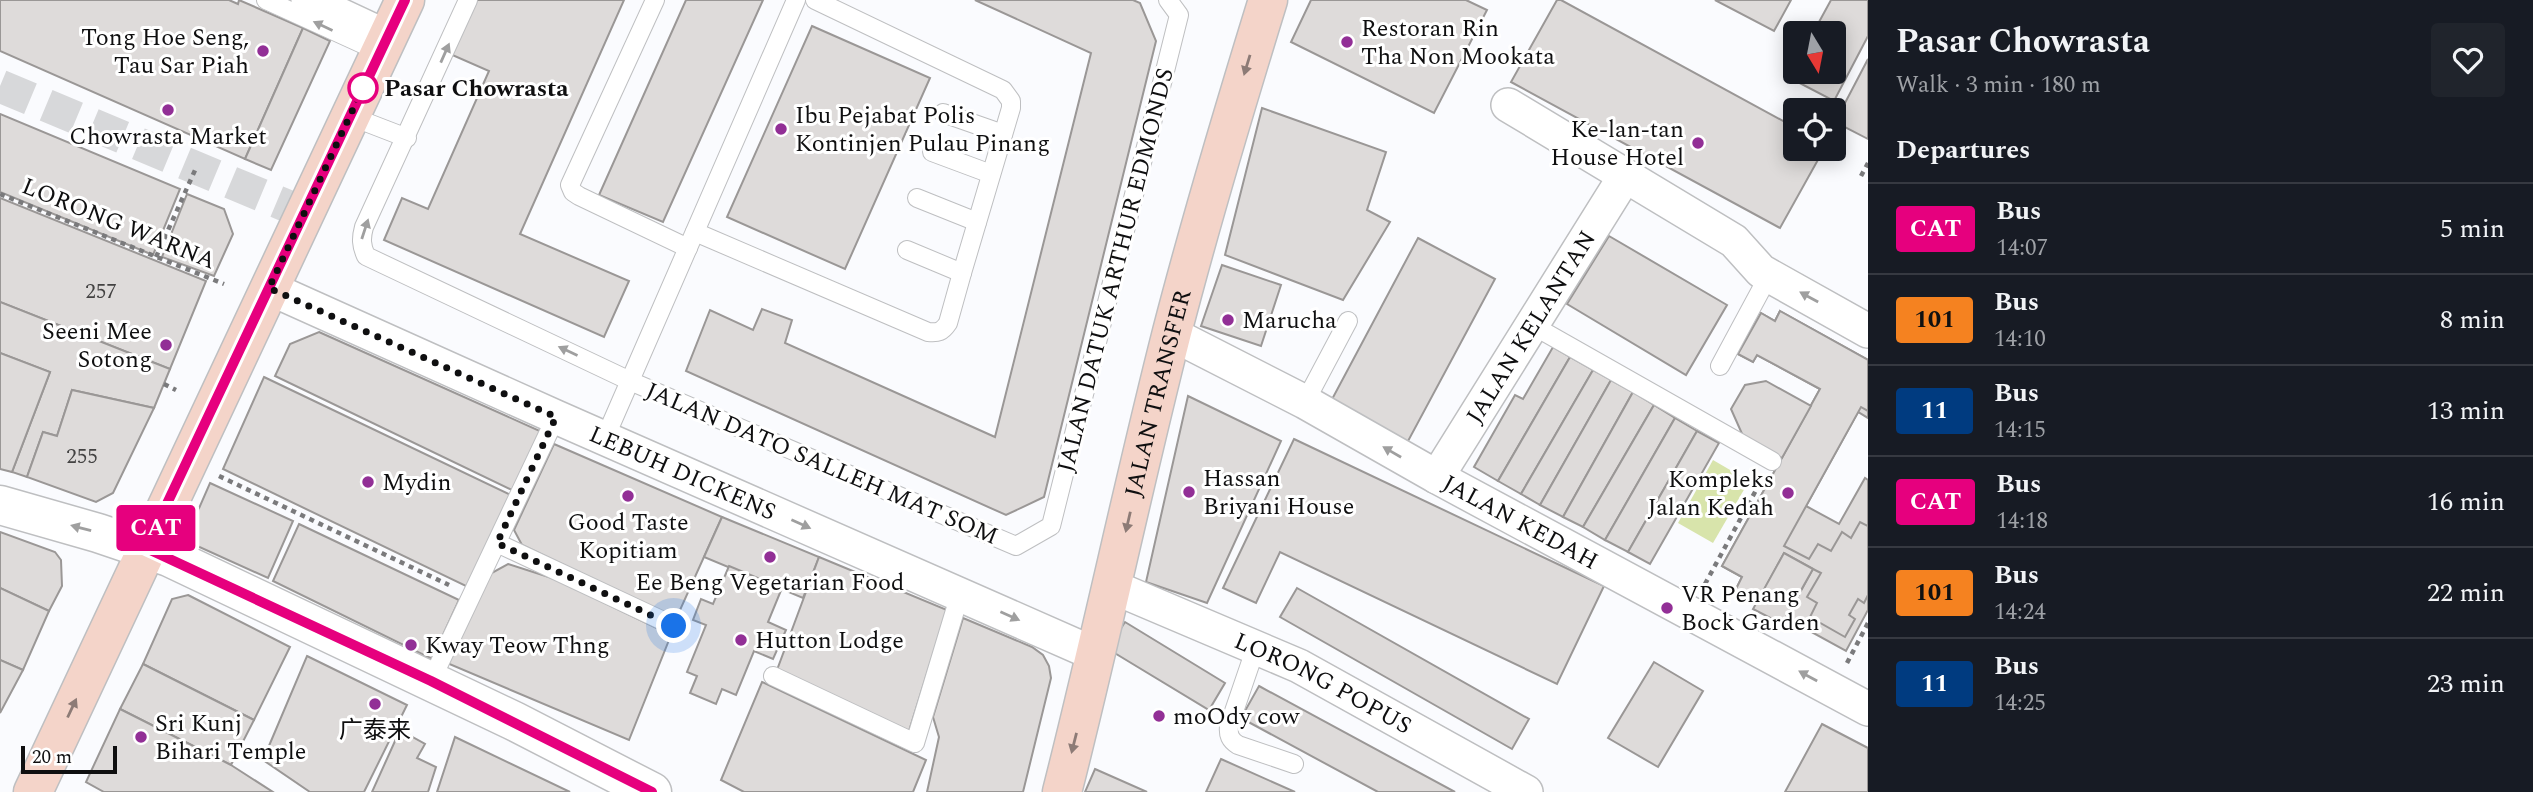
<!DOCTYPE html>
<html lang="en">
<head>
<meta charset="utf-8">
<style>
  body { margin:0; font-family:Spectral,"Noto Sans SC",serif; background:#20242c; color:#f1f3f6; height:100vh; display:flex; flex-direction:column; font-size:26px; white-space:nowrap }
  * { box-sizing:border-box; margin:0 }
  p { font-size:23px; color:#9ea1a6 }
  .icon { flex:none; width:38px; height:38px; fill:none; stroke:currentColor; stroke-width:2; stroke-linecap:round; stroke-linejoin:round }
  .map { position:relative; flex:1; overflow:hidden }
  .sheet { display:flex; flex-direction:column; background:#171b24; width:665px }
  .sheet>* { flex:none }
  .badge { padding:0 14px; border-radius:5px; font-size:24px; line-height:46px }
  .needle { width:46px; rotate:170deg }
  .tools { position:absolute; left:1783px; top:21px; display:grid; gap:14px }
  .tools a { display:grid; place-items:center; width:63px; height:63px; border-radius:7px; background:#171b24; box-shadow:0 4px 18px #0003; font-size:35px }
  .scale { position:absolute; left:21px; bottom:18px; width:96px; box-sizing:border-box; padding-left:7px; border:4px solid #0f0f10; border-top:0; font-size:19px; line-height:24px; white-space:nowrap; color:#0f0f10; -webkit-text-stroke:5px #fff; paint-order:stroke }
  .you { position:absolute; width:35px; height:35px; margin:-18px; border:5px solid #fff; border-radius:50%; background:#1a73e8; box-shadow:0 0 0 10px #1a73e833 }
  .map>.badge { position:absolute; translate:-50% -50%; box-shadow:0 0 0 4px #fff }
  h2 { padding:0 28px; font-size:26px; line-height:63px }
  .round { display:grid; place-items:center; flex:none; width:74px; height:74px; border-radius:7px; background:#20242c }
  .headline { display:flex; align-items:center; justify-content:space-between; height:119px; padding:0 28px }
  h1 { font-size:33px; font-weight:700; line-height:52px }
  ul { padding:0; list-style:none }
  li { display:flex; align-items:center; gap:21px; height:91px; padding:0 28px; border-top:2px solid #363941 }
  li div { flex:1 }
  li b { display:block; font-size:26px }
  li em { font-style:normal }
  li .badge { min-width:77px; font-weight:700; text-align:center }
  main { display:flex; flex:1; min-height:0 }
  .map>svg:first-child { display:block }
  .green { fill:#d8e4ab }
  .building { fill:#dedbda; stroke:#9a9796; stroke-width:2 }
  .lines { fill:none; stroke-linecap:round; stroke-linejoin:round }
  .minor-tunnel { stroke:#d7d8da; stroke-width:33; stroke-dasharray:33 17; stroke-linecap:butt }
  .service-casing { stroke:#bebfc1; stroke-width:20 }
  .minor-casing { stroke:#bebfc1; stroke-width:36 }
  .tertiary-casing { stroke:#bebfc1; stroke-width:41 }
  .secondary-casing { stroke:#bebfc1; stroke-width:41 }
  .path { stroke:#7a7a7c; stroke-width:4.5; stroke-dasharray:5 5; stroke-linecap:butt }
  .service { stroke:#fff; stroke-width:18 }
  .minor { stroke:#fff; stroke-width:33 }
  .tertiary { stroke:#fff; stroke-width:38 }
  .secondary { stroke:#f4d4c9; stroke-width:38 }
  .oneway { fill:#9f9f9f }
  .oneway2 { fill:#8d7b76 }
  .line-casing { stroke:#fff; stroke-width:16 }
  .line { stroke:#e6007e; stroke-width:10 }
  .walk { stroke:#0f0f10; stroke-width:7; stroke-dasharray:0 12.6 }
  .poi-dot { fill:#922f96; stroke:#fff; stroke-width:2.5 }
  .stop-dot { fill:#fff; stroke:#e6007e; stroke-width:3.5 }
  .labels { text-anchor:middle; stroke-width:6; stroke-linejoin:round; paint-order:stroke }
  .number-label { font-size:21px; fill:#434242 }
  .poi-label { font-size:24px; fill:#0f0f10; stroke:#fff; text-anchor:start }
  .stop-label { font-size:24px; font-weight:bold; fill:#0f0f10; stroke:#fff; text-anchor:start }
  .street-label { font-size:24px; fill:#0f0f10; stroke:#fff }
</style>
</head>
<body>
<main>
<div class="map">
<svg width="1868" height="792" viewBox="0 0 1868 792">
  <rect width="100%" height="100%" fill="#fafbfe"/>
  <!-- green -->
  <path class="green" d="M 1713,460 L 1749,481 L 1713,543 L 1678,523 Z"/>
  <!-- building -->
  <g class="building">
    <path d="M 0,0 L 229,0 L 238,4 L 239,0 L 303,28 L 245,159 L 0,51 Z"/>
    <path d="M 474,0 L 624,0 L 520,234 L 629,281 L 604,337 L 384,240 L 402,198 L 428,209 L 489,71 L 450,54 Z"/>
    <path d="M 686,0 L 763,0 L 663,222 L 599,195 Z"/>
    <path d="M 975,0 L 1133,0 L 1140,3 L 1156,41 L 1044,497 L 1006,515 L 686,371 L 710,310 L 753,330 L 762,309 L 792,320 L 785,343 L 995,437 L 1091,53 Z"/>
    <path d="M 1311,0 L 1466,0 L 1487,10 L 1434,113 L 1291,42 Z"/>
    <path d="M 1557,0 L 1561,0 L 1796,128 L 1796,149 L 1824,149 L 1780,228 L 1511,82 Z"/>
    <path d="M 1715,0 L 1791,0 L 1774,31 Z"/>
    <path d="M 1831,0 L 1868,0 L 1868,36 L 1834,101 L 1790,78 L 1796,68 L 1796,72 L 1834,72 L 1834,33 L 1813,33 Z"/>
    <path d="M 812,26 L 930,78 L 845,269 L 727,217 Z"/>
    <path d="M 303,28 L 330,41 L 271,170 L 245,159 Z"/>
    <path d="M 1868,59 L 1868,139 L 1835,122 Z"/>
    <path d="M 1262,108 L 1386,152 L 1367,210 L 1390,222 L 1343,300 L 1225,255 Z"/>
    <path d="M 0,114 L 180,189 L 153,255 L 0,192 Z"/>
    <path d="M 187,194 L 224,209 L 233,234 L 214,276 L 162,257 Z"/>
    <path d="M 0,198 L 206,281 L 170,369 L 0,302 Z"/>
    <path d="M 1609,236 L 1727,305 L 1686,375 L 1567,304 Z"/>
    <path d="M 1418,238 L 1495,279 L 1407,443 L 1330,403 Z"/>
    <path d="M 1222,265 L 1281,285 L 1261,346 L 1201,326 Z"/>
    <path d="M 0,302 L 170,369 L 154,408 L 72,390 L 57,436 L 43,432 L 27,477 L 12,472 L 50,372 L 0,353 Z"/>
    <path d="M 1780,311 L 1868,360 L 1868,418 L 1858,412 L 1806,506 L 1839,524 L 1865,478 L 1868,480 L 1868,610 L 1846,651 L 1786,618 L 1813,569 L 1784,553 L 1757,603 L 1735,591 L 1742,577 L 1722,566 L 1820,389 L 1757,355 L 1753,362 L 1738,354 L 1761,313 L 1775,321 Z"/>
    <path d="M 1780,311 L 1868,360 L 1868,411 L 1861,407 L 1784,546 L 1809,559 L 1818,544 L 1831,551 L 1842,532 L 1851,538 L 1860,522 L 1868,526 L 1868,595 L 1864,603 L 1858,599 L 1849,615 L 1855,619 L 1845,637 L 1810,617 L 1817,603 L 1807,597 L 1821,573 L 1813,569 L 1784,553 L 1757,603 L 1735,591 L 1742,577 L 1722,566 L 1820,389 L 1757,355 L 1753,362 L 1738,354 L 1761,313 L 1775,321 Z"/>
    <path d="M 319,332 L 542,432 L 514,491 L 275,376 L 290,344 Z"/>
    <path d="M 1553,347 L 1570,357 L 1498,481 L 1474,467 L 1515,395 L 1523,399 Z"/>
    <path d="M 0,353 L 50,372 L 12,472 L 0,469 Z"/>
    <path d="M 1570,357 L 1593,370 L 1521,494 L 1498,481 Z"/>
    <path d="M 1593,370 L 1611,380 L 1540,505 L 1521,494 Z"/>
    <path d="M 264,377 L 513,496 L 470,588 L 223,469 Z"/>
    <path d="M 1611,380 L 1633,392 L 1563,517 L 1540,505 Z"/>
    <path d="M 1766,381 L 1811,406 L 1782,458 L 1743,436 L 1731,409 L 1745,385 Z"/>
    <path d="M 72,390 L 154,408 L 113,493 L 96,502 L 27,477 L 43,432 L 57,436 Z"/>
    <path d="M 1633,392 L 1654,405 L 1583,527 L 1563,517 Z"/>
    <path d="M 1188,396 L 1281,441 L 1207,603 L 1146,582 Z"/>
    <path d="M 1654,405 L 1675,418 L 1605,540 L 1583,527 Z"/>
    <path d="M 1675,418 L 1697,431 L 1628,552 L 1605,540 Z"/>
    <path d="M 1697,431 L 1719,443 L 1650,564 L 1628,552 Z"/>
    <path d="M 1294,439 L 1604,586 L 1557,684 L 1280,552 L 1256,603 L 1223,588 Z"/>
    <path d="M 554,444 L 722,517 L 676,619 L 522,545 L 514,530 Z"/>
    <path d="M 210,483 L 293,521 L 268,578 L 195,545 L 190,529 Z"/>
    <path d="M 722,517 L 819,557 L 803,598 L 704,557 Z"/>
    <path d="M 299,524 L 459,600 L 432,659 L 273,581 Z"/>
    <path d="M 0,532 L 55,552 L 61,560 L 62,586 L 49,611 L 0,588 Z"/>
    <path d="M 1784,553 L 1813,569 L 1782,624 L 1753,609 Z"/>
    <path d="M 819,557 L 947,610 L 909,731 L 777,670 Z"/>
    <path d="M 508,564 L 558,580 L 671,635 L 629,740 L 447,663 L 488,575 Z"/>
    <path d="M 729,566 L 782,588 L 768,622 L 786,630 L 773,659 L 754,651 L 736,695 L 722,689 L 716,704 L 690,693 L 697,676 L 687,672 L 706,625 L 693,620 L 701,599 L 713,604 Z"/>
    <path d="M 0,588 L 49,611 L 23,670 L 0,660 Z"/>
    <path d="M 1297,588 L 1529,719 L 1512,749 L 1280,617 Z"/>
    <path d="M 188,595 L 290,647 L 254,720 L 143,664 L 172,599 Z"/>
    <path d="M 963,618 L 1032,647 L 1043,655 L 1049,666 L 1051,678 L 1023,792 L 927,792 L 939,737 L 933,717 Z"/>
    <path d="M 1125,622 L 1225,683 L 1209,710 L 1108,649 Z"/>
    <path d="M 307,656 L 407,705 L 364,792 L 310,792 L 263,760 Z"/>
    <path d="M 0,660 L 23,670 L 0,713 Z"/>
    <path d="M 1654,662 L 1703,691 L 1658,767 L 1608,738 Z"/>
    <path d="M 143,664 L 254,720 L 231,765 L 120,709 Z"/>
    <path d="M 762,682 L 926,760 L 913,792 L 744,792 L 721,780 Z"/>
    <path d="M 1259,686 L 1455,792 L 1378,792 L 1241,718 Z"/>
    <path d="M 120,709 L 231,765 L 273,792 L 104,792 L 86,782 Z"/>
    <path d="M 1822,724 L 1868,748 L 1868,792 L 1785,792 Z"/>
    <path d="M 400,730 L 425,744 L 417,758 L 436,767 L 428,792 L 372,792 Z"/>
    <path d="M 455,737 L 570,792 L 437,792 Z"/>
    <path d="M 1221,759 L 1295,792 L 1206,792 Z"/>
    <path d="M 1095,769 L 1147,792 L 1085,792 Z"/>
  </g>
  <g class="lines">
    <!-- minor-tunnel -->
    <path class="minor-tunnel" d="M 0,86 L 304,213"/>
    <!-- service casing -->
    <g class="service-casing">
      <g id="service">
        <path d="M 266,0 L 380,52"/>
        <path d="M 468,0 L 364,227 C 361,238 361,245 366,256 L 630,381 L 1016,546 L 1051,526 L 1179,15 L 1168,0"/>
        <path d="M 655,0 L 570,185 L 573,192 L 579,196 L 688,248"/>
        <path d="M 815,0 L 1003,90 L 1011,101 L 1011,108 L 962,273"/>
        <path d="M 943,113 L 1003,134"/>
        <path d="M 350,116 L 407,138"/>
        <path d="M 932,152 L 991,174"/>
        <path d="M 917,198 L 977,222"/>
        <path d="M 695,232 L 928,332 C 938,333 942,332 948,323 L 962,273 L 907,250"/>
        <path d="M 1532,325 L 1772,461"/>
        <path d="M 1720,366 L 1769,275"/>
        <path d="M 1305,402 L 1348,321"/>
        <path d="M 605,438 L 796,0"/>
        <path d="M 497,543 L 674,626"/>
        <path d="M 1256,647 L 1229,726 C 1228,735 1230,740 1238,745 L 1294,764"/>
        <path d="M 773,676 L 915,743 L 960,594"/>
        <path d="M 431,681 L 556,417"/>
      </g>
    </g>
    <!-- minor casing -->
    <g class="minor-casing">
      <g id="minor">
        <path d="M 308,0 L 387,37"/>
        <path d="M 1508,105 L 1734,241 L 1761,271 L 1868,331"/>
        <path id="s1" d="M 269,288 L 556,417 L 1097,655"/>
        <path id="s2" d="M 1172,334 L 1305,402 L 1437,477 L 1868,709"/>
        <path id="s3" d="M 1437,477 L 1625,176"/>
        <path id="s4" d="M 1113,587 L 1299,666 L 1526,792"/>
      </g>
    </g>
    <!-- tertiary casing -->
    <g class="tertiary-casing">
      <path id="tertiary" d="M 0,505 L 98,533 L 169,557 L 514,721 L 652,792"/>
    </g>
    <!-- secondary casing -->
    <g class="secondary-casing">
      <g id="secondary">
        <path d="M 33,792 L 405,0"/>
        <path id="s5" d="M 1062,792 C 1101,639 1133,485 1172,332 C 1201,220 1234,110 1268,0"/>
      </g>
    </g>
    <!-- path -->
    <g class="path">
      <path d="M 1861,176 L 1868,163"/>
      <path d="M 0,194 L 224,284"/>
      <path d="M 156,257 L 196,168"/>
      <path d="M 164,384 L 176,390"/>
      <path d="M 219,476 L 449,585"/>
      <path d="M 1705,584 L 1761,481"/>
      <path d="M 1847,663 L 1868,623"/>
    </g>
    <!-- service -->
    <use href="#service" class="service"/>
    <!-- minor -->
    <use href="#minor" class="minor"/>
    <!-- tertiary -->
    <use href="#tertiary" class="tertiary"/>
    <!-- secondary -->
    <use href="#secondary" class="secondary"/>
  </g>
  <!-- one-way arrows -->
  <defs><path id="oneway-solid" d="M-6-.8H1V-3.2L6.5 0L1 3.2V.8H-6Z" transform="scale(1.75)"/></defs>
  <g class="oneway">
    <use href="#oneway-solid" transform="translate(323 26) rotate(-155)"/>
    <use href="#oneway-solid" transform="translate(445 53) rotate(-66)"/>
    <use href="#oneway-solid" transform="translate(365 229) rotate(-72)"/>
    <use href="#oneway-solid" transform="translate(1809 297) rotate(-151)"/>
    <use href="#oneway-solid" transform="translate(568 351) rotate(-155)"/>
    <use href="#oneway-solid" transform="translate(1392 452) rotate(-150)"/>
    <use href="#oneway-solid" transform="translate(801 524) rotate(24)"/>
    <use href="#oneway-solid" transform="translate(81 528) rotate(-165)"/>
    <use href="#oneway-solid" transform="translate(1010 616) rotate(24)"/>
    <use href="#oneway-solid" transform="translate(1808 676) rotate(-151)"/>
  </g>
  <g class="oneway2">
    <use href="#oneway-solid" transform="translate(1247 65) rotate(107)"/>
    <use href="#oneway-solid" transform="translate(1128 522) rotate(103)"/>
    <use href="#oneway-solid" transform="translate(72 708) rotate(-65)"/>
    <use href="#oneway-solid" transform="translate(1074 743) rotate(104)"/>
  </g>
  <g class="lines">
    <!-- line casing -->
    <g class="line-casing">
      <path id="line" d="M 405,0 L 146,548 L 431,681 L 652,792"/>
    </g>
    <!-- line -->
    <use href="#line" class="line"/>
    <!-- walk -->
    <path class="walk" d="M 363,88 L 269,288 L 556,417 L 497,543 L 674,626"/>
  </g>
  <!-- markers -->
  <g class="poi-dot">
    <circle cx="1347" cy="42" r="7"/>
    <circle cx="263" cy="51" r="7"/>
    <circle cx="168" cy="110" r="7"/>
    <circle cx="781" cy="129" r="7"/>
    <circle cx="1698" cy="143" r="7"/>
    <circle cx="1228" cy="320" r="7"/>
    <circle cx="166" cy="345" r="7"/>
    <circle cx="368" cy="482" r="7"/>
    <circle cx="1189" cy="492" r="7"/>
    <circle cx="1788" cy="493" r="7"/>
    <circle cx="628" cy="496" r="7"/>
    <circle cx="770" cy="557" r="7"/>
    <circle cx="1667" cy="608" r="7"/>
    <circle cx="741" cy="640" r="7"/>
    <circle cx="411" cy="645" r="7"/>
    <circle cx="375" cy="704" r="7"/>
    <circle cx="1159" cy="716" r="7"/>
    <circle cx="141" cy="737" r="7"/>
  </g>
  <circle class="stop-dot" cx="363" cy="88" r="14"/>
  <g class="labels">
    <!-- number labels -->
    <g class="number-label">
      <text x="101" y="298">257</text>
      <text x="82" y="463">255</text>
    </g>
    <!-- poi labels -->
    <g class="poi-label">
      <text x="1361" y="36">Restoran Rin<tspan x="1361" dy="28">Tha Non Mookata</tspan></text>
      <text x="249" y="45" text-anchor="end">Tong Hoe Seng,<tspan x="249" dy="28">Tau Sar Piah</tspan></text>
      <text x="795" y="123">Ibu Pejabat Polis<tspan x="795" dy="28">Kontinjen Pulau Pinang</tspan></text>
      <text x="1684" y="137" text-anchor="end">Ke-lan-tan<tspan x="1684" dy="28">House Hotel</tspan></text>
      <text x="168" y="144" text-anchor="middle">Chowrasta Market</text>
      <text x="1242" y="328">Marucha</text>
      <text x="152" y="339" text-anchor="end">Seeni Mee<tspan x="152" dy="28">Sotong</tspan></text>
      <text x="1203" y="486">Hassan<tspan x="1203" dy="28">Briyani House</tspan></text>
      <text x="1774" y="487" text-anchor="end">Kompleks<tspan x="1774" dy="28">Jalan Kedah</tspan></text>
      <text x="382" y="490">Mydin</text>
      <text x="628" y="530" text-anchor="middle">Good Taste<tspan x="628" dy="28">Kopitiam</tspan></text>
      <text x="770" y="590" text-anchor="middle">Ee Beng Vegetarian Food</text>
      <text x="1681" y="602">VR Penang<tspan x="1681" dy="28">Bock Garden</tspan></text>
      <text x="755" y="648">Hutton Lodge</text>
      <text x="425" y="653">Kway Teow Thng</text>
      <text x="1173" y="724">moOdy cow</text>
      <text x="155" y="731">Sri Kunj<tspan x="155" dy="28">Bihari Temple</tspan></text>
      <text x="375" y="738" text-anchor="middle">广泰来</text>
    </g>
    <!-- stop labels -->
    <g class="stop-label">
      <text x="384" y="96">Pasar Chowrasta</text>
    </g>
    <!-- street labels -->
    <g class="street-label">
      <text transform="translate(119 223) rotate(22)" y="8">LORONG WARNA</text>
      <text transform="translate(1115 270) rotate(-76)" y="8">JALAN DATUK ARTHUR EDMONDS</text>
      <text dy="8" stroke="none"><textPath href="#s3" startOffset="177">JALAN KELANTAN</textPath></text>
      <text dy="8" stroke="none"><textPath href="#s5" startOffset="410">JALAN TRANSFER</textPath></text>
      <text transform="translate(822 463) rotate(23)" y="8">JALAN DATO SALLEH MAT SOM</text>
      <text dy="8" stroke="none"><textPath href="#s1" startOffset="453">LEBUH DICKENS</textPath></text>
      <text dy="8" stroke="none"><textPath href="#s2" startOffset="396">JALAN KEDAH</textPath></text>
      <text dy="8" stroke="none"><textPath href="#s4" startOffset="231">LORONG POPUS</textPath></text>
    </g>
  </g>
</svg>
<div class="tools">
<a><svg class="needle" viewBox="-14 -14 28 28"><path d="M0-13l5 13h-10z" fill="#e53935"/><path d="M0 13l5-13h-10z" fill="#9ea1a6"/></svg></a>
<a><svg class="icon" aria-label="locate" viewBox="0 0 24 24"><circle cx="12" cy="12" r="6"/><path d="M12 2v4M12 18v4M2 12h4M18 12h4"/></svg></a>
</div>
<div class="scale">20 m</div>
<div class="you" style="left:674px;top:626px"></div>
<b class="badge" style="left:156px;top:528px;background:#e6007e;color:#fff">CAT</b>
</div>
<section class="sheet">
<div class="headline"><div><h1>Pasar Chowrasta</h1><p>Walk · 3 min · 180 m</p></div><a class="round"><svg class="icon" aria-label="heart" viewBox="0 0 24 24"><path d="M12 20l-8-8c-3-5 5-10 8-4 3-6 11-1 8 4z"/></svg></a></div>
<h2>Departures</h2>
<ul>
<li><span class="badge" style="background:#e6007e;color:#fff">CAT</span><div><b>Bus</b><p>14:07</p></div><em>5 min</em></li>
<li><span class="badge" style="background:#f58220;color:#111">101</span><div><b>Bus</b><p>14:10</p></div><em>8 min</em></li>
<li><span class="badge" style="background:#003b80;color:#fff">11</span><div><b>Bus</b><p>14:15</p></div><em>13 min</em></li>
<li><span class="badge" style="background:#e6007e;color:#fff">CAT</span><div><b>Bus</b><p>14:18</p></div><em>16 min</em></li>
<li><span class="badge" style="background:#f58220;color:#111">101</span><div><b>Bus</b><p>14:24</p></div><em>22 min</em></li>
<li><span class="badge" style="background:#003b80;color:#fff">11</span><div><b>Bus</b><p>14:25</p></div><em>23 min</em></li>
</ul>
</section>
</main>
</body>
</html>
